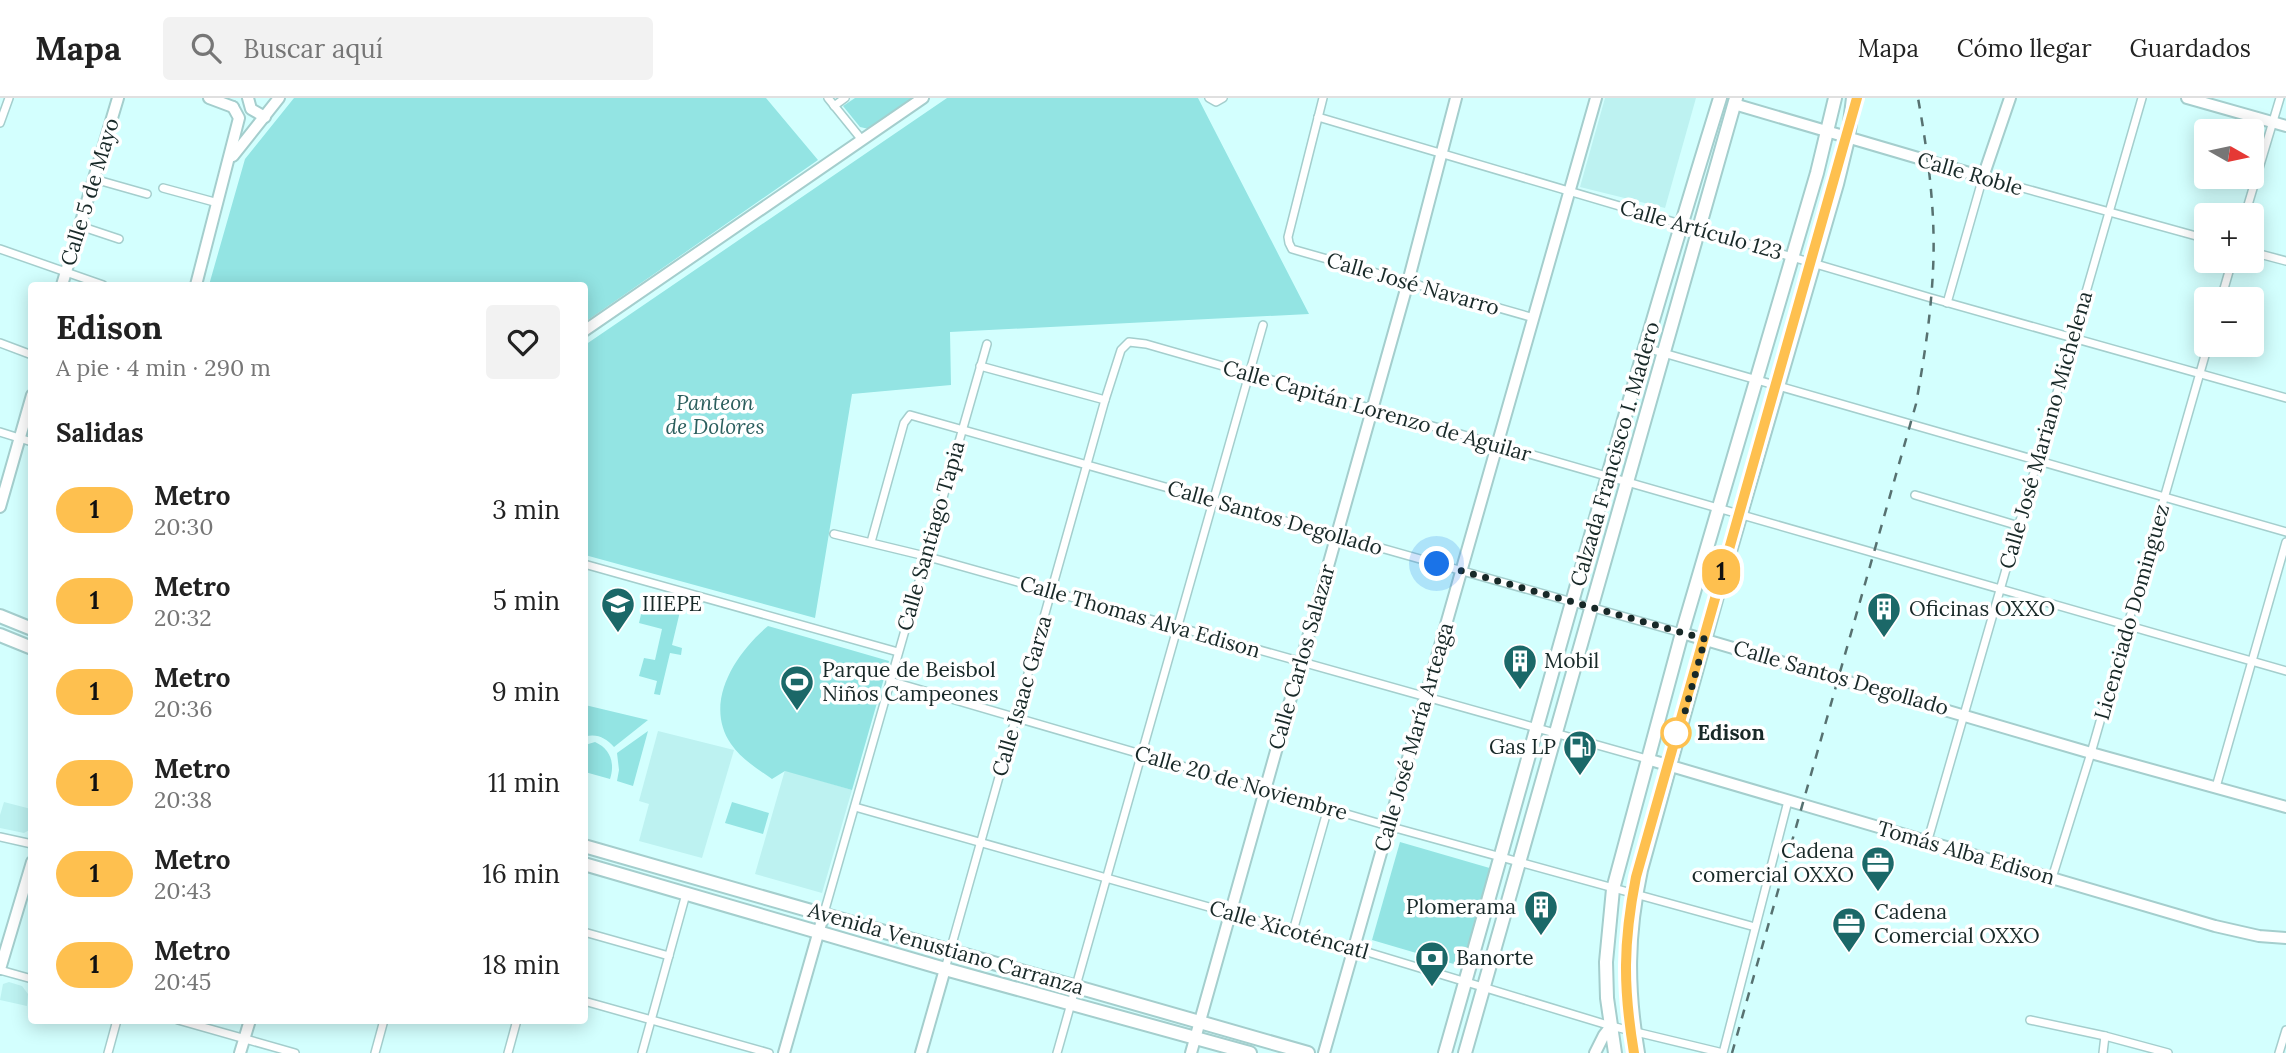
<!DOCTYPE html>
<html lang="es">
<head>
<meta charset="utf-8">
<style>
  body { margin:0; font-family:Lora,serif; background:#f2f2f2; color:#222; height:100vh; display:flex; flex-direction:column; font-size:26px; white-space:nowrap }
  * { box-sizing:border-box; margin:0 }
  p { font-size:23px; color:#767676 }
  .icon { flex:none; width:38px; height:38px; fill:none; stroke:currentColor; stroke-width:2; stroke-linecap:round; stroke-linejoin:round }
  .map { position:relative; flex:1; overflow:hidden }
  .sheet { position:absolute; left:28px; top:184px; width:560px; height:742px; display:flex; flex-direction:column; background:#fff; border-radius:7px; box-shadow:0 4px 18px #0003 }
  .sheet>* { flex:none }
  .badge { padding:0 14px; border-radius:23px; font-size:24px; line-height:46px }
  .needle { width:46px; rotate:99deg }
  .tools { position:absolute; left:2194px; top:21px; display:grid; gap:14px }
  .tools a { display:grid; place-items:center; width:70px; height:70px; border-radius:7px; background:#fff; box-shadow:0 4px 18px #0003; font-size:35px }
  .you { position:absolute; width:35px; height:35px; margin:-18px; border:5px solid #fff; border-radius:50%; background:#1a73e8; box-shadow:0 0 0 10px #1a73e833 }
  .map>.badge { position:absolute; translate:-50% -50%; box-shadow:0 0 0 4px #fff }
  h2 { padding:0 28px; font-size:26px; line-height:63px }
  .round { display:grid; place-items:center; flex:none; width:74px; height:74px; border-radius:7px; background:#f2f2f2 }
  .summary { display:flex; align-items:center; justify-content:space-between; height:119px; padding:0 28px }
  h1 { font-size:33px; font-weight:800; line-height:52px }
  ul { padding:0; list-style:none }
  li { display:flex; align-items:center; gap:21px; height:91px; padding:0 28px }
  li div { flex:1 }
  li b { display:block; font-size:26px }
  li em { font-style:normal }
  li .badge { min-width:77px; font-weight:700; text-align:center }
  header { display:flex; align-items:center; gap:42px; box-sizing:border-box; height:98px; padding:0 35px; background:#fff; border-bottom:2px solid #e0e0e0 }
  header strong { font-size:33px }
  nav { display:flex; gap:38px; margin-inline-start:auto; font-size:24px }
  .search { width:490px; height:63px; background:#f2f2f2; display:flex; align-items:center; gap:18px; box-sizing:border-box; padding:0 24px; border-radius:7px; color:#767676; font-size:26px }
  .map>svg:first-child { display:block }
  .built { fill:#bdf2f1 }
  .green { fill:#93e4e3 }
  .lines { fill:none; stroke-linecap:round; stroke-linejoin:round }
  .street-casing { stroke:#a4cecd; stroke-width:10 }
  .secondary-casing { stroke:#a4cecd; stroke-width:14 }
  .primary-casing { stroke:#a4cecd; stroke-width:16 }
  .street { stroke:#fff; stroke-width:7 }
  .secondary { stroke:#fff; stroke-width:10 }
  .primary { stroke:#fff; stroke-width:12 }
  .rail { stroke:#577170; stroke-width:2.5; stroke-dasharray:9 9; stroke-linecap:butt }
  .line-casing { stroke:#fff; stroke-width:16 }
  .line { stroke:#fec04f; stroke-width:10 }
  .walk { stroke:#182928; stroke-width:7; stroke-dasharray:0 12.6 }
  .stop-dot { fill:#fff; stroke:#fec04f; stroke-width:3.5 }
  .labels { text-anchor:middle; stroke-width:7; stroke-linejoin:round; paint-order:stroke }
  .street-label { font-size:21px; fill:#182928; stroke:#fff }
  .park-label { font-size:21px; font-style:italic; fill:#2c5f5e; stroke:#fff }
  .poi-label { font-size:21px; fill:#182928; stroke:#fff; text-anchor:start }
  .stop-label { font-size:21px; font-weight:bold; fill:#182928; stroke:#fff; text-anchor:start }
</style>
</head>
<body>
<header>
<strong>Mapa</strong>
<div class="search"><svg class="icon" aria-label="search" viewBox="0 0 24 24"><circle cx="10" cy="10" r="6"/><path d="M15 15l6 6"/></svg>Buscar aquí</div>
<nav><a>Mapa</a><a>Cómo llegar</a><a>Guardados</a></nav>
</header>
<div class="map">
<svg width="2286" height="955" viewBox="0 0 2286 955">
  <rect width="100%" height="100%" fill="#d3fffe"/>
  <!-- built -->
  <g class="built">
    <path d="M 1605,0 L 1696,0 L 1665,110 L 1580,89 Z"/>
    <path d="M 658,633 L 734,652 L 702,760 L 639,743 L 649,706 L 639,703 Z"/>
    <path d="M 785,672 L 852,692 L 822,795 L 755,776 Z"/>
    <path d="M 4,704 L 31,711 L 31,731 L 24,735 L 0,730 L 0,717 Z"/>
    <path d="M 9,884 L 22,888 L 28,896 L 27,908 L 0,902 L 3,886 Z"/>
  </g>
  <!-- green -->
  <g class="green">
    <path d="M 294,0 L 766,0 L 818,62 L 585,224 L 584,187 L 209,187 L 245,61 Z"/>
    <path d="M 855,0 L 915,0 L 869,31 L 860,29 L 843,8 Z"/>
    <path d="M 947,0 L 1198,0 L 1309,216 L 950,234 L 951,287 L 852,296 L 815,520 L 585,457 L 585,247 Z"/>
    <path d="M 646,495 L 682,505 L 672,547 L 682,550 L 681,557 L 670,555 L 660,597 L 654,596 L 657,583 L 639,578 L 644,560 L 655,562 L 662,531 L 639,525 Z"/>
    <path d="M 768,528 L 889,563 L 852,692 L 785,673 L 772,681 C 758,671 741,661 731,646 C 703,605 735,556 768,528 Z"/>
    <path d="M 585,607 L 648,622 L 614,649 C 606,640 596,635 585,639 Z"/>
    <path d="M 648,633 L 633,688 L 617,683 L 619,672 L 617,655 Z"/>
    <path d="M 595,644 C 611,651 615,666 610,681 L 585,674 L 585,647 Z"/>
    <path d="M 732,704 L 769,715 L 763,736 L 725,725 Z"/>
    <path d="M 1400,744 L 1493,771 L 1464,869 L 1372,842 Z"/>
  </g>
  <g class="lines">
    <!-- street casing -->
    <g class="street-casing">
      <g id="street">
        <path d="M 828,0 L 862,42"/>
        <path d="M 1209,0 L 1216,4 L 1223,0"/>
        <path d="M 1323,0 L 1288,139 L 1289,145 L 1292,151 L 1534,220"/>
        <path d="M 834,8 L 845,0"/>
        <path d="M 1318,19 L 1931,200 L 2286,300"/>
        <path d="M 0,25 L 9,0"/>
        <path d="M 94,81 L 147,96"/>
        <path d="M 163,90 L 218,105"/>
        <path d="M 2245,117 L 2280,0"/>
        <path d="M 80,128 L 119,141"/>
        <path d="M 0,151 L 103,187"/>
        <path d="M 2252,154 L 2286,163"/>
        <path d="M 2221,201 L 2232,163"/>
        <path d="M 1947,205 L 1983,79 L 2207,141"/>
        <path d="M 0,245 L 32,257"/>
        <path d="M 1646,250 L 2286,434"/>
        <path d="M 980,268 L 1105,302"/>
        <path d="M 0,334 L 32,344"/>
        <path d="M 1915,397 L 2019,428"/>
        <path d="M 834,436 L 925,458 L 1647,661"/>
        <path d="M 871,444 L 904,325 L 910,317 L 1682,535"/>
        <path d="M 584,466 L 898,554"/>
        <path d="M 890,583 L 1388,728 L 1755,829"/>
        <path d="M 2216,689 L 2286,444"/>
        <path d="M 855,709 L 1354,850 L 1611,928 L 1723,955 L 1788,703"/>
        <path d="M 0,739 L 32,746"/>
        <path d="M 1927,745 L 2142,0"/>
        <path d="M 2052,780 L 2091,655 L 2208,247"/>
        <path d="M 824,815 L 987,246"/>
        <path d="M 1293,833 L 1328,710"/>
        <path d="M 584,834 L 669,858"/>
        <path d="M 945,871 L 1105,302 L 1121,252 L 1129,244 L 1146,246 L 2286,573"/>
        <path d="M 0,872 L 32,881"/>
        <path d="M 584,903 L 769,955"/>
        <path d="M 178,922 L 295,955"/>
        <path d="M 2030,922 L 2105,938 L 2168,955"/>
        <path d="M 108,955 L 117,922"/>
        <path d="M 375,955 L 384,922"/>
        <path d="M 508,955 L 517,922"/>
        <path d="M 642,955 L 686,796"/>
        <path d="M 1057,955 L 1263,227"/>
        <path d="M 2103,955 L 2105,938"/>
        <path d="M 2279,955 L 2286,932"/>
      </g>
    </g>
    <!-- secondary casing -->
    <g class="secondary-casing">
      <g id="secondary">
        <path d="M 209,0 L 233,9"/>
        <path d="M 248,0 L 251,11 L 265,19"/>
        <path d="M 2187,0 L 2286,28"/>
        <path d="M 1734,6 L 1983,79 L 2010,0"/>
        <path d="M 233,58 L 279,0"/>
        <path d="M 62,187 L 118,0"/>
        <path d="M 196,187 L 239,20 L 233,9"/>
        <path d="M 584,233 L 923,0"/>
        <path d="M 0,409 L 32,297"/>
        <path d="M 1682,535 L 2091,655 L 2286,709"/>
        <path d="M 1647,661 L 2215,828 L 2259,838 L 2286,840"/>
        <path d="M 0,871 L 32,764"/>
        <path d="M 240,955 L 250,922"/>
        <path d="M 784,955 L 824,815"/>
        <path d="M 921,955 L 945,871"/>
        <path d="M 1191,955 L 1408,184 L 1456,0"/>
        <path d="M 1324,955 L 1596,0"/>
        <path d="M 1595,955 L 1604,937 L 1611,928"/>
      </g>
    </g>
    <!-- primary casing -->
    <g class="primary-casing">
      <g id="primary">
        <path d="M 0,518 L 32,531"/>
        <path d="M 0,537 L 32,550"/>
        <path d="M 584,748 L 1308,955"/>
        <path d="M 584,766 L 945,871 L 1250,955"/>
        <path d="M 1445,955 C 1536,636 1622,316 1720,0"/>
        <path d="M 1465,955 L 1736,0"/>
        <path d="M 1615,955 L 1607,900 L 1606,864 L 1613,791 L 1682,535 L 1817,75 L 1835,0"/>
        <path d="M 1638,955 C 1627,890 1627,837 1641,772 L 1719,491 L 1837,86 L 1848,41 L 1853,0"/>
      </g>
    </g>
    <!-- street -->
    <use href="#street" class="street"/>
    <!-- secondary -->
    <use href="#secondary" class="secondary"/>
    <!-- primary -->
    <use href="#primary" class="primary"/>
    <!-- rail -->
    <g class="rail">
      <path d="M 1634,955 C 1623,889 1623,845 1636,779 L 1857,0"/>
      <path d="M 1732,955 L 1916,306 C 1924,261 1931,217 1933,172 C 1936,115 1928,56 1918,0"/>
    </g>
  </g>
  <g class="lines">
    <!-- line casing -->
    <g class="line-casing">
      <path id="line" d="M 1634,955 C 1623,889 1623,845 1636,779 L 1857,0"/>
    </g>
    <!-- line -->
    <use href="#line" class="line"/>
    <!-- walk -->
    <path class="walk" d="M 1437,466 L 1705,541 L 1677,643 L 1676,635"/>
  </g>
  <!-- icons -->
  <defs>
    <g id="school-pin" transform="scale(1.75)"><path d="M0 17L-7.5 6A9.5 9.5 0 1 1 7.5 6Z" fill="#1b6868" stroke="#fff"/><path d="M0-5L7-2L0 1L-7-2ZM-4 1L0 2.5L4 1V4Q0 6-4 4Z" fill="#fff"/></g>
    <g id="building-pin" transform="scale(1.75)"><path d="M0 17L-7.5 6A9.5 9.5 0 1 1 7.5 6Z" fill="#1b6868" stroke="#fff"/><path d="M-4-6H4V6H1V3H-1V6H-4ZM-2.5-4.3h1.7v1.8h-1.7ZM.8-4.3h1.7v1.8H.8ZM-2.5-1h1.7V.8h-1.7ZM.8-1h1.7V.8H.8Z" fill="#fff"/></g>
    <g id="stadium-pin" transform="scale(1.75)"><path d="M0 17L-7.5 6A9.5 9.5 0 1 1 7.5 6Z" fill="#1b6868" stroke="#fff"/><path d="M0-5a6.5 5 0 1 0 0 10a6.5 5 0 1 0 0-10ZM-3.5-1.8h7v3.6h-7Z" fill="#fff"/></g>
    <g id="fuel-pin" transform="scale(1.75)"><path d="M0 17L-7.5 6A9.5 9.5 0 1 1 7.5 6Z" fill="#1b6868" stroke="#fff"/><path d="M-5.5-6h7V0h2V4h1.3V-2.5L3-4.5l.8-.8L6-3V5H2.5V1h-1V6h-7ZM-4.2-4.7v3.2H.2V-4.7Z" fill="#fff"/></g>
    <g id="office-pin" transform="scale(1.75)"><path d="M0 17L-7.5 6A9.5 9.5 0 1 1 7.5 6Z" fill="#1b6868" stroke="#fff"/><path d="M-6-3h4V-5.5h4V-3h4V5H-6ZM-1-4.5V-3h2v-1.5ZM-6 0V1H6V0Z" fill="#fff"/></g>
    <g id="bank-pin" transform="scale(1.75)"><path d="M0 17L-7.5 6A9.5 9.5 0 1 1 7.5 6Z" fill="#1b6868" stroke="#fff"/><path d="M-6-4H6V4H-6ZM0-2.3a2.3 2.3 0 1 0 0 4.6a2.3 2.3 0 1 0 0-4.6Z" fill="#fff"/></g>
  </defs>
  <g fill-rule="evenodd">
    <use href="#school-pin" x="618" y="506"/>
    <use href="#building-pin" x="1884" y="511"/>
    <use href="#building-pin" x="1520" y="563"/>
    <use href="#stadium-pin" x="797" y="584"/>
    <use href="#fuel-pin" x="1580" y="649"/>
    <use href="#office-pin" x="1878" y="765"/>
    <use href="#building-pin" x="1541" y="809"/>
    <use href="#office-pin" x="1849" y="826"/>
    <use href="#bank-pin" x="1432" y="860"/>
  </g>
  <!-- markers -->
  <circle class="stop-dot" cx="1676" cy="635" r="14"/>
  <g class="labels">
    <!-- street labels -->
    <g class="street-label">
      <text transform="translate(1970 76) rotate(16)" y="7">Calle Roble</text>
      <text transform="translate(90 94) rotate(-73)" y="7">Calle 5 de Mayo</text>
      <text transform="translate(1701 132) rotate(16)" y="7">Calle Artículo 123</text>
      <text transform="translate(1413 186) rotate(16)" y="7">Calle José Navarro</text>
      <text transform="translate(1377 313) rotate(16)" y="7">Calle Capitán Lorenzo de Aguilar</text>
      <text transform="translate(2046 332) rotate(-74)" y="7">Calle José Mariano Michelena</text>
      <text transform="translate(1615 356) rotate(-74)" y="7">Calzada Francisco I. Madero</text>
      <text transform="translate(1275 420) rotate(16)" y="7">Calle Santos Degollado</text>
      <text transform="translate(931 438) rotate(-74)" y="7">Calle Santiago Tapia</text>
      <text transform="translate(2132 514) rotate(-74)" y="7">Licenciado Dominguez</text>
      <text transform="translate(1140 519) rotate(16)" y="7">Calle Thomas Alva Edison</text>
      <text transform="translate(1302 559) rotate(-74)" y="7">Calle Carlos Salazar</text>
      <text transform="translate(1841 580) rotate(16)" y="7">Calle Santos Degollado</text>
      <text transform="translate(1022 598) rotate(-74)" y="7">Calle Isaac Garza</text>
      <text transform="translate(1414 639) rotate(-74)" y="7">Calle José María Arteaga</text>
      <text transform="translate(1241 685) rotate(16)" y="7">Calle 20 de Noviembre</text>
      <text transform="translate(1966 755) rotate(16)" y="7">Tomás Alba Edison</text>
      <text transform="translate(1289 832) rotate(16)" y="7">Calle Xicoténcatl</text>
      <text transform="translate(946 851) rotate(16)" y="7">Avenida Venustiano Carranza</text>
    </g>
    <!-- park labels -->
    <g class="park-label">
      <text x="715" y="312">Panteon<tspan x="715" dy="24">de Dolores</tspan></text>
    </g>
    <!-- poi labels -->
    <g class="poi-label">
      <text x="642" y="513">IIIEPE</text>
      <text x="1909" y="518">Oficinas OXXO</text>
      <text x="1544" y="570">Mobil</text>
      <text x="822" y="579">Parque de Beisbol<tspan x="822" dy="24">Niños Campeones</tspan></text>
      <text x="1556" y="656" text-anchor="end">Gas LP</text>
      <text x="1854" y="760" text-anchor="end">Cadena<tspan x="1854" dy="24">comercial OXXO</tspan></text>
      <text x="1516" y="816" text-anchor="end">Plomerama</text>
      <text x="1874" y="821">Cadena<tspan x="1874" dy="24">Comercial OXXO</tspan></text>
      <text x="1456" y="867">Banorte</text>
    </g>
    <!-- stop labels -->
    <g class="stop-label">
      <text x="1697" y="642">Edison</text>
    </g>
  </g>
</svg>
<div class="tools">
<a><svg class="needle" viewBox="-14 -14 28 28"><path d="M0-13l5 13h-10z" fill="#e53935"/><path d="M0 13l5-13h-10z" fill="#767676"/></svg></a>
<a>+</a>
<a>−</a>
</div>
<div class="you" style="left:1437px;top:466px"></div>
<b class="badge" style="left:1721px;top:474px;background:#fec04f;color:#111">1</b>
<section class="sheet">
<div class="summary"><div><h1>Edison</h1><p>A pie · 4 min · 290 m</p></div><a class="round"><svg class="icon" aria-label="heart" viewBox="0 0 24 24"><path d="M12 20l-8-8c-3-5 5-10 8-4 3-6 11-1 8 4z"/></svg></a></div>
<h2>Salidas</h2>
<ul>
<li><span class="badge" style="background:#fec04f;color:#111">1</span><div><b>Metro</b><p>20:30</p></div><em>3 min</em></li>
<li><span class="badge" style="background:#fec04f;color:#111">1</span><div><b>Metro</b><p>20:32</p></div><em>5 min</em></li>
<li><span class="badge" style="background:#fec04f;color:#111">1</span><div><b>Metro</b><p>20:36</p></div><em>9 min</em></li>
<li><span class="badge" style="background:#fec04f;color:#111">1</span><div><b>Metro</b><p>20:38</p></div><em>11 min</em></li>
<li><span class="badge" style="background:#fec04f;color:#111">1</span><div><b>Metro</b><p>20:43</p></div><em>16 min</em></li>
<li><span class="badge" style="background:#fec04f;color:#111">1</span><div><b>Metro</b><p>20:45</p></div><em>18 min</em></li>
</ul>
</section>
</div>
</body>
</html>
